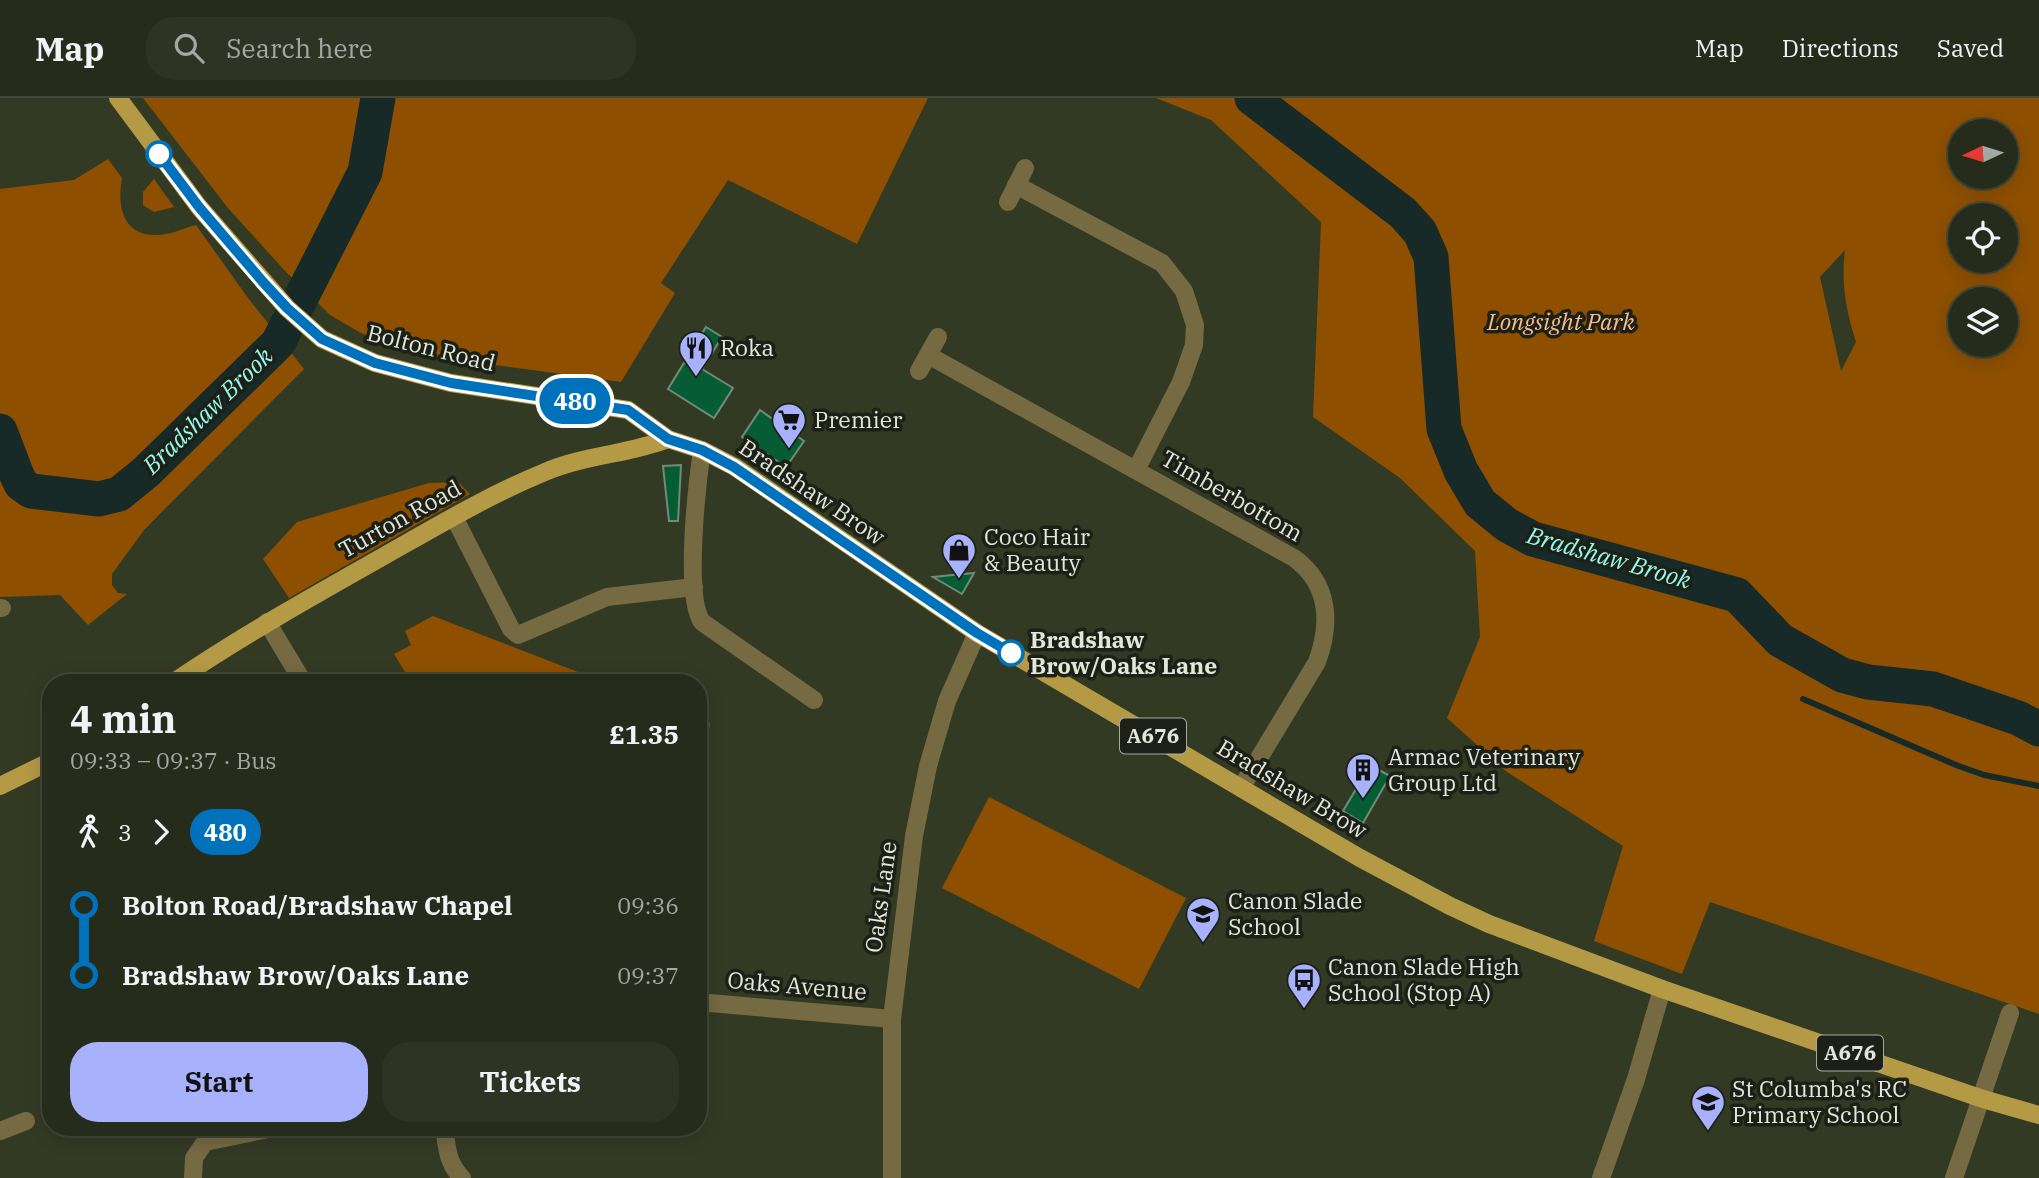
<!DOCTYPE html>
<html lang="en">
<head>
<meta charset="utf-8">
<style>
  body { margin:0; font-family:"IBM Plex Serif",serif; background:#2e3424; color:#f1f3f6; height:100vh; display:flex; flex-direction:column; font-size:26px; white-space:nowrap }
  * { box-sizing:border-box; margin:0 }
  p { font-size:23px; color:#a4a7a3 }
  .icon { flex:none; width:38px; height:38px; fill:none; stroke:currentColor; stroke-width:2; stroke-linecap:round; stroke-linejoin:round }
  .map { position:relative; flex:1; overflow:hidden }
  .sheet { position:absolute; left:42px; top:576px; width:665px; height:462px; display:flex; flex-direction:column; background:#262c1b; border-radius:28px; box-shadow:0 4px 18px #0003,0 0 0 2px #42483a }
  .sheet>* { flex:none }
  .badge { padding:0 14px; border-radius:23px; font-size:24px; line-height:46px }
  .needle { width:46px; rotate:266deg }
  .buttons { position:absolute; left:1948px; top:21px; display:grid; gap:14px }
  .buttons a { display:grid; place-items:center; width:70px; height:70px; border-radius:50%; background:#262c1b; box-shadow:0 4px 18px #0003,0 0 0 2px #42483a; font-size:35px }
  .map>.badge { position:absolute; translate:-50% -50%; box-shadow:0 0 0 4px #fff }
  .legs { display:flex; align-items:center; gap:10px; height:77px; padding:0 28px; font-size:23px }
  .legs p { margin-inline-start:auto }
  .headline { display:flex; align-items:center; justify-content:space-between; height:119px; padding:0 28px }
  h1 { font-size:38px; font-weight:700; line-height:52px }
  .action { display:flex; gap:14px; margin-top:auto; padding:14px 28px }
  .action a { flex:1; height:80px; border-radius:28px; background:#a7b1fc; color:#111; font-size:28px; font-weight:700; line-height:80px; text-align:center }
  .action a+a { background:#2e3424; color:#f1f3f6 }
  ul { padding:0 28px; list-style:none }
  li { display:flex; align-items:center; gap:24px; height:70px; font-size:26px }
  li i { display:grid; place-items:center; width:10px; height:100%; margin:0 9px; background:currentColor }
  li i::after { content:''; width:18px; height:18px; margin:-9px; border:5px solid; border-radius:50%; background:#262c1b }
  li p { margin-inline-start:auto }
  li:first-child i { background:linear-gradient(#0000 50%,currentColor 0) }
  li:last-child i { background:linear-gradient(currentColor 50%,#0000 0) }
  header { display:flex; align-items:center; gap:42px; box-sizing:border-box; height:98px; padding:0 35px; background:#262c1b; border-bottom:2px solid #42483a }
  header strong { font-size:33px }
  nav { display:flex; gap:38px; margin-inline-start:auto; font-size:24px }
  .search { width:490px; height:63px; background:#2e3424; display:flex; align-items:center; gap:18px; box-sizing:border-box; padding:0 24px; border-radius:28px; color:#a4a7a3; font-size:26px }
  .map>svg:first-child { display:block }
  .green { fill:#8e5000; fill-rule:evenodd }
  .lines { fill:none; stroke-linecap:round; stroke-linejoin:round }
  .stream { stroke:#172a28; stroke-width:6 }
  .river { stroke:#172a28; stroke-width:35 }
  .building { fill:#065d33; stroke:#718a79; stroke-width:2 }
  .minor { stroke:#766a43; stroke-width:18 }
  .major { stroke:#b49a45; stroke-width:18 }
  .line-1-casing { stroke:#fff; stroke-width:16 }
  .line-1 { stroke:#0072bc; stroke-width:10 }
  .stop-1-dot { fill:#fff; stroke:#0072bc; stroke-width:3.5 }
  .labels { text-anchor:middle; stroke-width:7; stroke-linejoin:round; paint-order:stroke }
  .shield { fill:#1c2016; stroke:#a7ab9e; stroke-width:2 }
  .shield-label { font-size:21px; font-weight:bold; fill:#e2e7d9 }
  .park-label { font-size:23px; font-style:italic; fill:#f8bd8a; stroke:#1c2016 }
  .street-label { font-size:23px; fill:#e2e7d9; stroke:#1c2016 }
  .poi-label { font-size:23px; fill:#e2e7d9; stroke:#1c2016; text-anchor:start }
  .stop-label { font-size:23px; font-weight:bold; fill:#e2e7d9; stroke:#1c2016; text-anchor:start }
  .water-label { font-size:24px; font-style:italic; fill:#97f9ec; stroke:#1c2016 }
</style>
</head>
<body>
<header>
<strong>Map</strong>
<div class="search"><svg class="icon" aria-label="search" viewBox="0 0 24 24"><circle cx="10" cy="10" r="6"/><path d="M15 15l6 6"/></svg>Search here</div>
<nav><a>Map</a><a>Directions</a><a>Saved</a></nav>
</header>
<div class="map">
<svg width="2039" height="1080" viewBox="0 0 2039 1080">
  <rect width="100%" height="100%" fill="#333a24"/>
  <!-- green -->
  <g class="green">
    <path d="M 143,0 L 928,0 L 857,146 L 728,82 L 661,185 L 675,195 L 621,284 L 437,259 L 396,249 L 361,235 L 330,217 L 286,174 L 228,110 Z"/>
    <path d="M 1156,0 L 2039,0 L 2039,916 L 1710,804 L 1682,876 L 1594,843 L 1623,748 L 1507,674 L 1447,620 L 1480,539 L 1475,453 L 1400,380 L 1313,319 L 1321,124 L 1211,22 ZM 1960,33 L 2006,33 L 2006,79 L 1960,79 ZM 1960,117 L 2006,117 L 2006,163 L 1960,163 ZM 1845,152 C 1841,186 1846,212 1856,244 L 1841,273 L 1820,179 ZM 1960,201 L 2006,201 L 2006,247 L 1960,247 Z"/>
    <path d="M 108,61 L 122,80 C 117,107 122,138 157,137 C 170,137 184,130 196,127 L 248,200 L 304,271 L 144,432 L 112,476 L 112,487 L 118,495 L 127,496 L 88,527 L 60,497 L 0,499 L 0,91 L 74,82 Z"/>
    <path d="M 154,81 L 174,109 L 154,114 L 143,107 L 143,94 Z"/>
    <path d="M 458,384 L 470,396 L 289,500 L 263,461 L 297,424 L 429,385 Z"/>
    <path d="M 433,518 L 604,584 L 411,584 L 394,556 L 411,547 L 405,533 Z"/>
    <path d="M 698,621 L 710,625 L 698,714 Z"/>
    <path d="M 989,699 L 1186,800 L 1139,891 L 942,790 Z"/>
  </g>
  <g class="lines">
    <!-- stream -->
    <path class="stream" d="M 1803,601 L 1956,667 L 1984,677 L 2039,688"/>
    <!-- river -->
    <g class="river">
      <path d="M 1252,0 L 1403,115 L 1420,134 L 1431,159 L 1444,331 L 1461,373 L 1480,405 L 1507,427 L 1533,441 L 1737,497 L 1780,542 L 1842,577 L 1868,584 L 1933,591 L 2018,620 L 2039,631"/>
      <path d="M 0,333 L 16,375 L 21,386 L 31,393 L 99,401 L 119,396 L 146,374 L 278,245 L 365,74 L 378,0"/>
    </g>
  </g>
  <!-- building -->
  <g class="building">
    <path d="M 706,229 L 722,239 L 702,271 L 733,290 L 714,320 L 668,291 Z"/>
    <path d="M 760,312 L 804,343 L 786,369 L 742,339 Z"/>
    <path d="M 681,367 L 678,423 L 669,423 L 663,368 Z"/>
    <path d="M 974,475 L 962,496 L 933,479 Z"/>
    <path d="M 1377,671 L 1390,678 L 1363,725 L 1343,713 L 1359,686 L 1366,690 Z"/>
  </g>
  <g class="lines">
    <!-- minor -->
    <g class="minor">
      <path d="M 1016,87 L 1162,165 L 1184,193 L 1195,227 L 1194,247 L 1181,284 L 1136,372"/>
      <path d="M 1008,104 L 1025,70"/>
      <path d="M 928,257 L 1294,460 C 1330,486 1331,526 1317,564 L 1241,690"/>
      <path d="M 919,273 L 938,239"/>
      <path d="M 702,352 C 697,386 684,498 702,524 L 814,602"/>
      <path d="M 454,419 L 511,531 L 518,537 L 607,499 L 694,489"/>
      <path d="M 0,510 L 2,510"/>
      <path d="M 267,524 L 303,584"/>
      <path d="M 698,904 L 892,921"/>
      <path d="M 444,1029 C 447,1049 447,1065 462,1080"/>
      <path d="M 0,1033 L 26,1023"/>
      <path d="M 193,1080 L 194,1060 L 205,1044 L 278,1029"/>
      <path d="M 892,1080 L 892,921 L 914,738 L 928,668 L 947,603 L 977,535"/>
      <path d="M 1601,1080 L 1636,981 L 1662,891"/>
      <path d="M 1954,1080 L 2010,915"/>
    </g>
    <!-- major -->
    <g class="major">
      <path d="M 118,0 L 199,109 L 287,210 L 322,241 L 375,265 L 451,285 L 628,312 L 668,341 L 702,352 L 735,369 L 977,535 L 1360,760 L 1450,808 L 1489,826 L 1662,891 L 1983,1001 L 2039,1017"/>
      <path d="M 174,584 C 242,538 313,498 384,458 C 437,428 489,397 545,374 C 585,357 629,356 668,341"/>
      <path d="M 0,688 L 51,663"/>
    </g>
  </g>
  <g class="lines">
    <!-- line-1 casing -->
    <g class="line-1-casing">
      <path id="line-1" d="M 159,56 L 199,109 L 263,184 L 287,210 L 322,241 L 375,265 L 451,285 L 628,312 L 668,341 L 702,352 L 734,369 L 977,535 L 1011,555"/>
    </g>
    <!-- line-1 -->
    <use href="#line-1" class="line-1"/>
  </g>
  <!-- icons -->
  <defs>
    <g id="restaurant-pin" transform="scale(1.75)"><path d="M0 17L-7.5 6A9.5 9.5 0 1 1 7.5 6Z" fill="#a7b1fc" stroke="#1c2016"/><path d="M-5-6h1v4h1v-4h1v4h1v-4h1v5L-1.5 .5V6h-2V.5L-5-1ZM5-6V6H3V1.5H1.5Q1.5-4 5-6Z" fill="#111"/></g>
    <g id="supermarket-pin" transform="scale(1.75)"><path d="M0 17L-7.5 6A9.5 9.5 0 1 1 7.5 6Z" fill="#a7b1fc" stroke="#1c2016"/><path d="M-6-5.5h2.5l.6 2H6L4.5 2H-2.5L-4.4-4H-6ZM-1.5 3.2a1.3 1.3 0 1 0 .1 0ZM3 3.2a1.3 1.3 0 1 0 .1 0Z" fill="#111"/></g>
    <g id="shop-pin" transform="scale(1.75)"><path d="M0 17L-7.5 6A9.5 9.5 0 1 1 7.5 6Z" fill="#a7b1fc" stroke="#1c2016"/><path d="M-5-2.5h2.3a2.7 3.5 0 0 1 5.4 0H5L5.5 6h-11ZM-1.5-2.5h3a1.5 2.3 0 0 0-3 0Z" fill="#111"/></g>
    <g id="building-pin" transform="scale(1.75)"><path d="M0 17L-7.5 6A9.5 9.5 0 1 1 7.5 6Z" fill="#a7b1fc" stroke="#1c2016"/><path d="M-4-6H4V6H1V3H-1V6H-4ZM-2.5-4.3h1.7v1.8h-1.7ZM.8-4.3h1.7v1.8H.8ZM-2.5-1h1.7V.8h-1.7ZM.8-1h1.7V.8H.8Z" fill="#111"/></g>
    <g id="school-pin" transform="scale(1.75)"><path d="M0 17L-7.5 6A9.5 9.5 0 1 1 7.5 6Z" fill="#a7b1fc" stroke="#1c2016"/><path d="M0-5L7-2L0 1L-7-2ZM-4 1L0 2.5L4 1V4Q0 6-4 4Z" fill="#111"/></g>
    <g id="bus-pin" transform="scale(1.75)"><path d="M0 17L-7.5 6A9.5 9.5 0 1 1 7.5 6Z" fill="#a7b1fc" stroke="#1c2016"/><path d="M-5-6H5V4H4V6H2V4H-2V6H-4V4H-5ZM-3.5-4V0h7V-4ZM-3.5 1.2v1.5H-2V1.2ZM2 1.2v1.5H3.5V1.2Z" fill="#111"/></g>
  </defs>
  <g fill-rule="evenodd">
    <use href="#restaurant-pin" x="696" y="250"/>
    <use href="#supermarket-pin" x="789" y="322"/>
    <use href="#shop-pin" x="959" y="452"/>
    <use href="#building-pin" x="1363" y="672"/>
    <use href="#school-pin" x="1203" y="816"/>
    <use href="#bus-pin" x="1304" y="882"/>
    <use href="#school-pin" x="1708" y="1004"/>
  </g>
  <!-- markers -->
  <g class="stop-1-dot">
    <circle cx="159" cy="56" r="12"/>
    <circle cx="1011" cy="555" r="12"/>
  </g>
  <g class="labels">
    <!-- shield labels -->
    <g class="shield">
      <rect x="1120" y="620.5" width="66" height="35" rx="5"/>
      <rect x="1817" y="937.5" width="66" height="35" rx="5"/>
    </g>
    <g class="shield-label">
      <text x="1153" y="645">A676</text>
      <text x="1850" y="962">A676</text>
    </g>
    <!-- park labels -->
    <g class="park-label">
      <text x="1561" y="232">Longsight Park</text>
    </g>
    <!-- street labels -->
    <g class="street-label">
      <text transform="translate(431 250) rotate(14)" y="8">Bolton Road</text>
      <text transform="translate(812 394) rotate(34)" y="8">Bradshaw Brow</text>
      <text transform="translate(1232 398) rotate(30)" y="8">Timberbottom</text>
      <text transform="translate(400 421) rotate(-29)" y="8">Turton Road</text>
      <text transform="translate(1292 691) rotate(31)" y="8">Bradshaw Brow</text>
      <text transform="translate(881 799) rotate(-82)" y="8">Oaks Lane</text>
      <text transform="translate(797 888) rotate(5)" y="8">Oaks Avenue</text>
    </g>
    <!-- poi labels -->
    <g class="poi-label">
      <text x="720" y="258">Roka</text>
      <text x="814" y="330">Premier</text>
      <text x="984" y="447">Coco Hair<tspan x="984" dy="26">&amp; Beauty</tspan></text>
      <text x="1388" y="667">Armac Veterinary<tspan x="1388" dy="26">Group Ltd</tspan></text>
      <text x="1228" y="811">Canon Slade<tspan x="1228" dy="26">School</tspan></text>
      <text x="1328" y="877">Canon Slade High<tspan x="1328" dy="26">School (Stop A)</tspan></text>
      <text x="1732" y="999">St Columba's RC<tspan x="1732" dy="26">Primary School</tspan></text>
    </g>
    <!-- stop labels -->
    <g class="stop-label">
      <text x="1030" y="550">Bradshaw<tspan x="1030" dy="26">Brow/Oaks Lane</tspan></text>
    </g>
    <!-- water labels -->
    <g class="water-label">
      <text transform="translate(208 313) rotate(-44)" y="8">Bradshaw Brook</text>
      <text transform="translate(1609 460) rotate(16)" y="8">Bradshaw Brook</text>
    </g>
  </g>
</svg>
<div class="buttons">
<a><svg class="needle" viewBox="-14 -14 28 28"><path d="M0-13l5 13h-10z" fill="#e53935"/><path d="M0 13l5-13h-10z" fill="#a4a7a3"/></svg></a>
<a><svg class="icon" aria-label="locate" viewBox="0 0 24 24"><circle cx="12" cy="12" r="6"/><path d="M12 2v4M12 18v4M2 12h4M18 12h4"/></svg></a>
<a><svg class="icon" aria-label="layers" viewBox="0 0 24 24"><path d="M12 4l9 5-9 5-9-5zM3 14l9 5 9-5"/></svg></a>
</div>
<b class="badge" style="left:575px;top:303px;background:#0072bc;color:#fff">480</b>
<section class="sheet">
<div class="headline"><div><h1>4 min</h1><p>09:33 – 09:37 · Bus</p></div><b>£1.35</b></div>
<div class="legs"><svg class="icon" aria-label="walk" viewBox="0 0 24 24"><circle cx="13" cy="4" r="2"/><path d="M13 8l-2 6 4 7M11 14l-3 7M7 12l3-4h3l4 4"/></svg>3<svg class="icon" aria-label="forward" viewBox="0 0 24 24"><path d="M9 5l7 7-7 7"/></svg><b class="badge" style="background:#0072bc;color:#fff">480</b></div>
<ul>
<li><i style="color:#0072bc"></i><b>Bolton Road/Bradshaw Chapel</b><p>09:36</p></li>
<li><i style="color:#0072bc"></i><b>Bradshaw Brow/Oaks Lane</b><p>09:37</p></li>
</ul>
<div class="action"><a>Start</a><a>Tickets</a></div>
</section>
</div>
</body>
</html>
